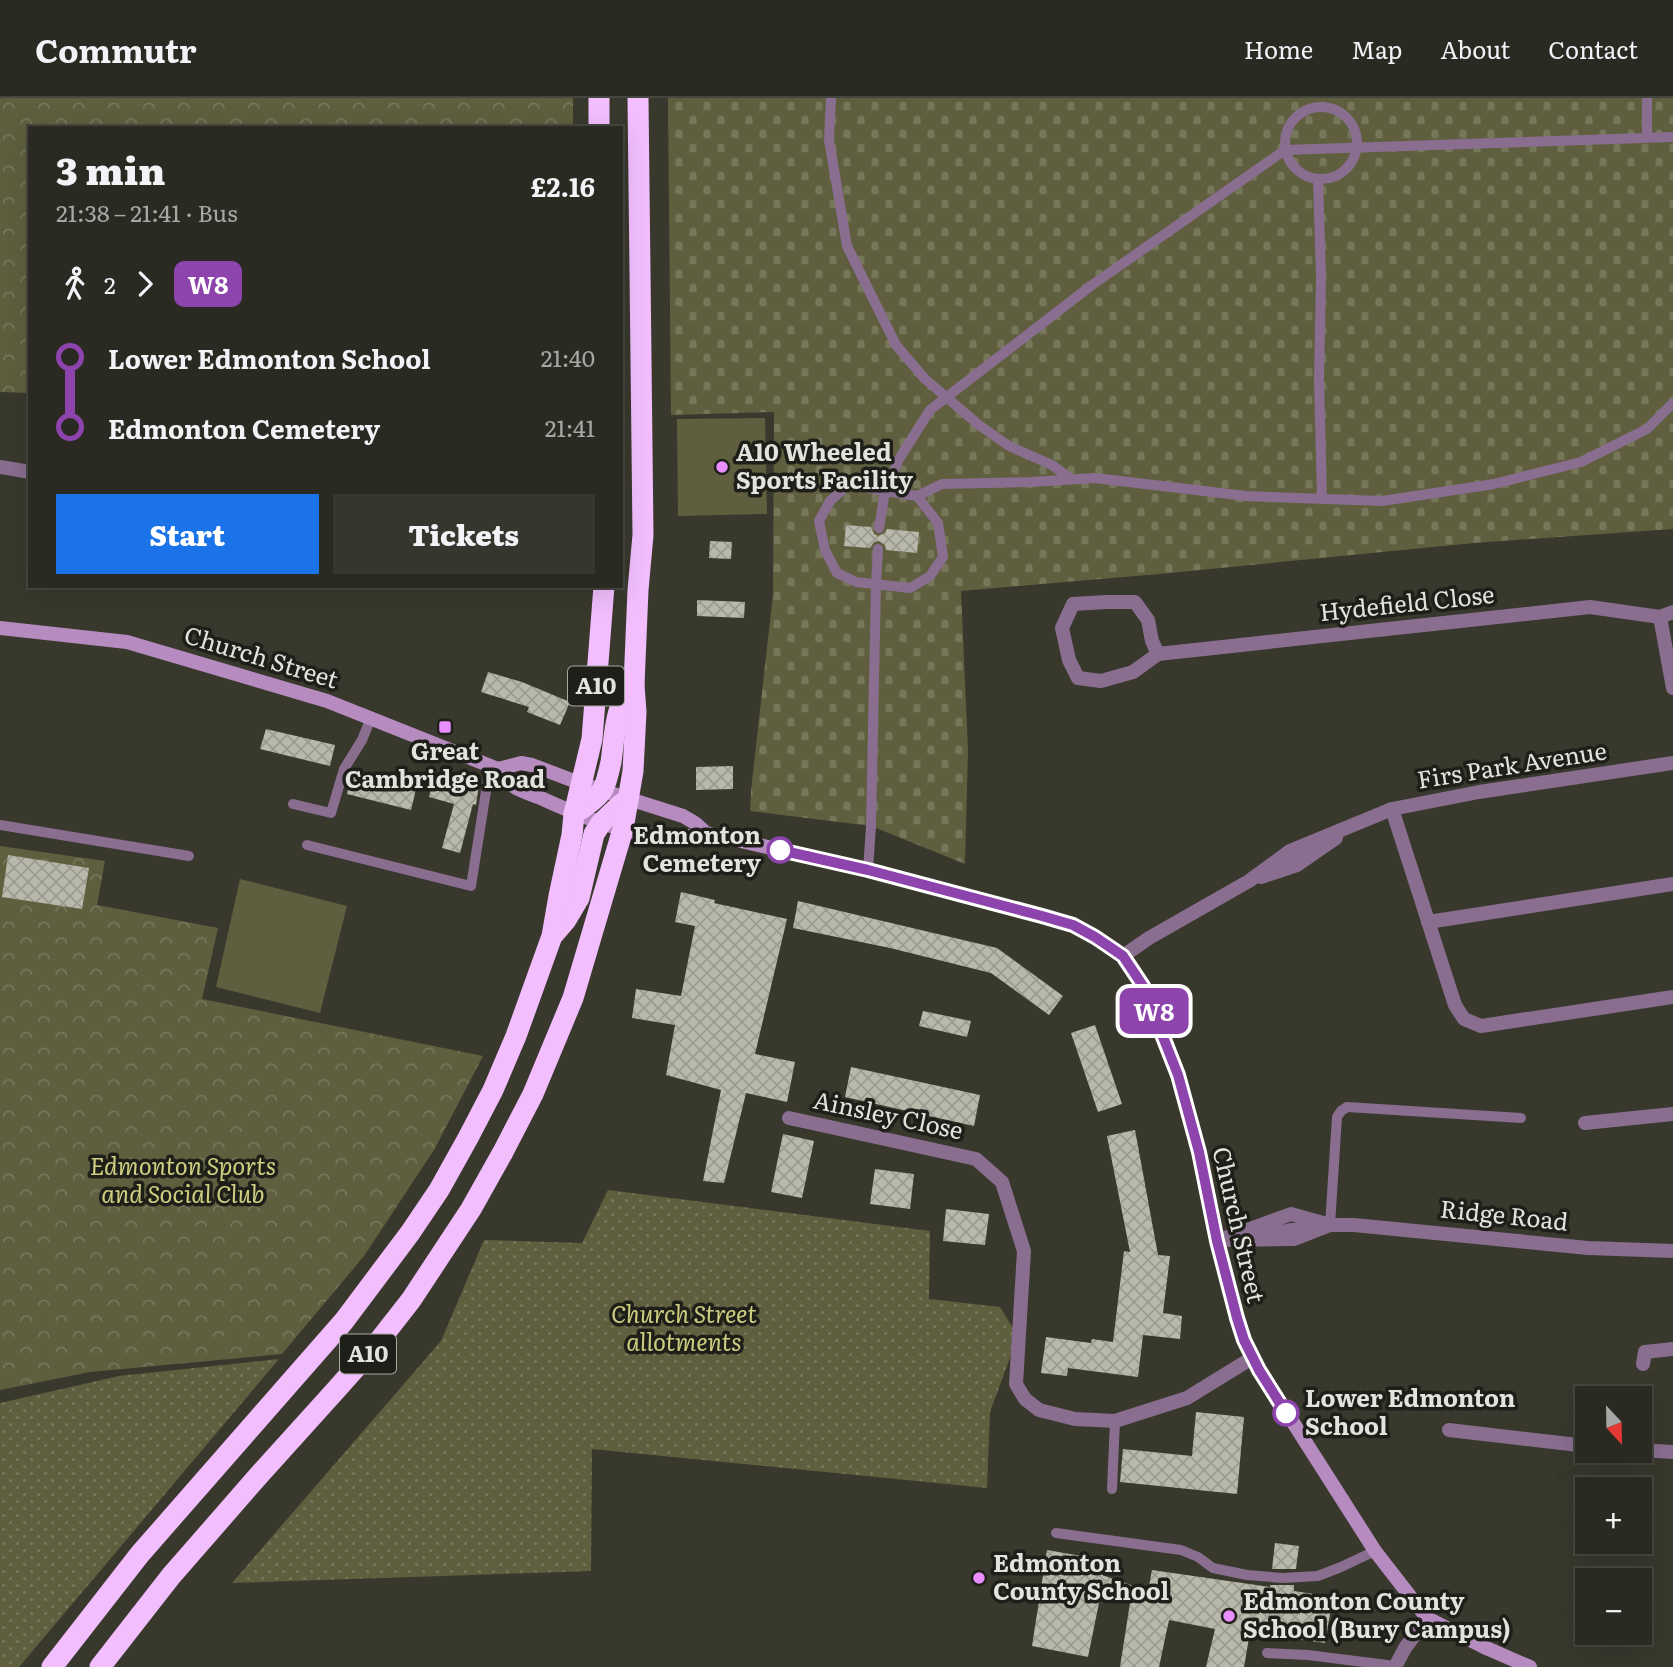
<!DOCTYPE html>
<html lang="en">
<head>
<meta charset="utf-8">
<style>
  body { margin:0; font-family:Literata,serif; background:#36362f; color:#f1f3f6; height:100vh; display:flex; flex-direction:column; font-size:26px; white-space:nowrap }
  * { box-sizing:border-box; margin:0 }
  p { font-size:23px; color:#a5a7a5 }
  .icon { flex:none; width:38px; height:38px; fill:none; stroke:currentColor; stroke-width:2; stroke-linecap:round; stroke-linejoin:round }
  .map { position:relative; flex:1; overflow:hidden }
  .sheet { position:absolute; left:28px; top:28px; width:595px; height:462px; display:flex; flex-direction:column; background:#2a2a22; border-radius:0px; box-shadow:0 7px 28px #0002,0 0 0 2px #464640 }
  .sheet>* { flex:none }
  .badge { padding:0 14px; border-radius:10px; font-size:24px; line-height:46px }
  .needle { width:46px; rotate:158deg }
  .fabs { position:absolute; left:1575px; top:1288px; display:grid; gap:14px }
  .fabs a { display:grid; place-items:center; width:77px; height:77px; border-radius:0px; background:#2a2a22; box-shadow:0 7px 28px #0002,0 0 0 2px #464640; font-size:35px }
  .map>.badge { position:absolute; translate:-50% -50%; box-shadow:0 0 0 4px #fff }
  .legs { display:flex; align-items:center; gap:10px; height:77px; padding:0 28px; font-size:23px }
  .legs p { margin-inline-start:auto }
  .head { display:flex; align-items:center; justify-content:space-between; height:119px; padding:0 28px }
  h1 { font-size:38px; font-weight:800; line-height:52px }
  .primary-button { display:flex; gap:14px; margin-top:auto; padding:14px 28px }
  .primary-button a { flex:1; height:80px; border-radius:0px; background:#1a73e8; color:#fff; font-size:28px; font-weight:800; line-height:80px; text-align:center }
  .primary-button a+a { background:#36362f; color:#f1f3f6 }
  ul { padding:0 28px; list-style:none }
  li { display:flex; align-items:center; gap:24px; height:70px; font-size:26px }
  li i { display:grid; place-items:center; width:10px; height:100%; margin:0 9px; background:currentColor }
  li i::after { content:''; width:18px; height:18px; margin:-9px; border:5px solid; border-radius:50%; background:#2a2a22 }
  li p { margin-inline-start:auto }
  li:first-child i { background:linear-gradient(#0000 50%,currentColor 0) }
  li:last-child i { background:linear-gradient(currentColor 50%,#0000 0) }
  header { display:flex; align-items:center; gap:42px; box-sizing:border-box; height:98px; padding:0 35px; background:#2a2a22; border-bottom:2px solid #464640 }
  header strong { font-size:33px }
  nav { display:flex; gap:38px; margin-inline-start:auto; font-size:24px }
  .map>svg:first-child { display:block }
  .grass { fill:url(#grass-dots) }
  .cemetery { fill:url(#cemetery-stones) }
  .park { fill:url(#park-crowns) }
  .pitch { fill:#5f5f3f }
  .building { fill:url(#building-cross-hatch) }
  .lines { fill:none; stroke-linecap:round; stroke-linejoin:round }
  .lane { stroke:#896e8f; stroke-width:10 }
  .street { stroke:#896e8f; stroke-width:14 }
  .secondary { stroke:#b68cc0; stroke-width:14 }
  .highway { stroke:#f2befe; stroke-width:21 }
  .line-1-casing { stroke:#fff; stroke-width:16 }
  .line-1 { stroke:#8e44ad; stroke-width:10 }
  .poi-dot { fill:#e98efe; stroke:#1f1f1a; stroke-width:2.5 }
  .stop-1-dot { fill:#fff; stroke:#8e44ad; stroke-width:3.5 }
  .labels { text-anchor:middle; stroke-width:7; stroke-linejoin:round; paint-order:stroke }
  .shield { fill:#1f1f1a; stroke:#a8a8a2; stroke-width:2 }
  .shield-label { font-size:23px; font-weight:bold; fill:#e2e3dc }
  .poi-label { font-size:24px; font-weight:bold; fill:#e2e3dc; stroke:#1f1f1a; text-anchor:start }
  .street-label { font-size:24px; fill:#e2e3dc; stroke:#1f1f1a }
  .stop-label { font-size:24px; font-weight:bold; fill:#e2e3dc; stroke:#1f1f1a; text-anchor:end }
  .park-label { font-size:24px; font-style:italic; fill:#cecd80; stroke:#1f1f1a }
</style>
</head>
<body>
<header>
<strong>Commutr</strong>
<nav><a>Home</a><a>Map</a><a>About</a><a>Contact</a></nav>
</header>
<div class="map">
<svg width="1673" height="1569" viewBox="0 0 1673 1569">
  <defs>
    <pattern id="grass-dots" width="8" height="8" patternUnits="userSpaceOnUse" patternTransform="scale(1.75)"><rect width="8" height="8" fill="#5f5f3f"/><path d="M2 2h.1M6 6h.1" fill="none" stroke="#76765a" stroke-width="1.8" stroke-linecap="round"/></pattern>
    <pattern id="cemetery-stones" width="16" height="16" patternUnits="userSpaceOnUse" patternTransform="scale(1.75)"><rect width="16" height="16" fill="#5f5f3f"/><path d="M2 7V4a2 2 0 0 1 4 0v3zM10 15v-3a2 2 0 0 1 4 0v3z" fill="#76765a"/></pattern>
    <pattern id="park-crowns" width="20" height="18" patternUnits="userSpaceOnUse" patternTransform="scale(1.75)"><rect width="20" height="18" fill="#5f5f3f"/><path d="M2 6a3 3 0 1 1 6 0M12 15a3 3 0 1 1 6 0" fill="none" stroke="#76765a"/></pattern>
    <pattern id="building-cross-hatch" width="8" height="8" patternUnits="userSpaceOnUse" patternTransform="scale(1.75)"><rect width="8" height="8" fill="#b8b8ab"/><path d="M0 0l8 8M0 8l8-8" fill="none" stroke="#9b9b91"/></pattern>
  </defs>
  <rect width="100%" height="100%" fill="#38382d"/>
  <!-- grass -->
  <g class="grass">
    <path d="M 608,1092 L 930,1133 L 929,1201 L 1000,1209 L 1018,1238 L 990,1314 L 987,1390 L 592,1351 L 591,1473 L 232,1485 L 441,1243 L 484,1142 L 582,1145 Z"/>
    <path d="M 279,1261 L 19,1569 L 0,1569 L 0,1305 L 119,1278 Z"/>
  </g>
  <!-- cemetery -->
  <path class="cemetery" d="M 668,0 L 1673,0 L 1673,431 L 1474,445 L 1159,476 L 961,493 L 968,653 L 965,766 L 871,728 L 750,713 L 751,693 L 773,496 L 774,314 L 671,317 Z"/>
  <!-- park -->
  <g class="park">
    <path d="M 0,0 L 573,0 L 573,30 L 30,30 L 30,295 L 0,294 Z"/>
    <path d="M 0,748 L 105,763 L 97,807 L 218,830 L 202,901 L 483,958 L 434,1052 L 364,1158 L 282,1256 L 90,1274 L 0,1292 Z"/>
  </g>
  <!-- pitch -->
  <g class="pitch">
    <path d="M 765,320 L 767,416 L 678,418 L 677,321 Z"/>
    <path d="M 240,781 L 347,808 L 320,915 L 216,889 Z"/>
  </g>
  <!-- building -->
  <g class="building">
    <path d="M 846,427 L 871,429 L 874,436 L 878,438 L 885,435 L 887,431 L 919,434 L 917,455 L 886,452 L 885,447 L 879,443 L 874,444 L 870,450 L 844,448 Z"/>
    <path d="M 710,443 L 732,444 L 731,461 L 709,460 Z"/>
    <path d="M 697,502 L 745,504 L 744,520 L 697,518 Z"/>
    <path d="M 488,574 L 522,584 L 570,604 L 560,627 L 527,614 L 529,609 L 481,594 Z"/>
    <path d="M 266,631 L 335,647 L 330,668 L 260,651 Z"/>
    <path d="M 733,668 L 733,691 L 696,692 L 696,669 Z"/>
    <path d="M 352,675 L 416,691 L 411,712 L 347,696 Z"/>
    <path d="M 434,679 L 452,684 L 453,679 L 479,686 L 476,707 L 473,706 L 460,755 L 442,750 L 454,706 L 429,699 Z"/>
    <path d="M 8,757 L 89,770 L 82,811 L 2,799 Z"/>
    <path d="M 681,794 L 715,802 L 714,805 L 787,821 L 755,956 L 795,964 L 787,1004 L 746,995 L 724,1085 L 703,1083 L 721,992 L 666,977 L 675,927 L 632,920 L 636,891 L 681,898 L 695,828 L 675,824 Z"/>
    <path d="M 798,803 L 997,850 L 1063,898 L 1049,917 L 991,875 L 890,850 L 793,830 Z"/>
    <path d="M 923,913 L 971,923 L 967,939 L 919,928 Z"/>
    <path d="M 1095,927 L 1122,1006 L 1098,1014 L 1071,935 Z"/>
    <path d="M 851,969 L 980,997 L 974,1028 L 845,999 Z"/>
    <path d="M 1135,1032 L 1158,1157 L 1170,1158 L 1163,1215 L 1182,1218 L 1180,1241 L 1143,1237 L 1138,1279 L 1068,1270 L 1067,1278 L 1041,1275 L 1046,1239 L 1091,1245 L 1092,1241 L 1113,1244 L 1124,1153 L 1130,1154 L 1107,1038 Z"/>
    <path d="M 783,1036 L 814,1043 L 802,1100 L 771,1094 Z"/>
    <path d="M 875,1071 L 914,1076 L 910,1111 L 870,1106 Z"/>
    <path d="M 946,1111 L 989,1116 L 985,1147 L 943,1143 Z"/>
    <path d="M 1196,1314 L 1244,1319 L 1237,1396 L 1120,1384 L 1123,1351 L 1192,1358 Z"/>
    <path d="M 1275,1445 L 1299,1448 L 1296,1471 L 1272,1471 Z"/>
    <path d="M 1047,1452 L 1104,1462 L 1102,1477 L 1148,1493 L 1152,1472 L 1270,1489 L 1270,1487 L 1294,1487 L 1294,1493 L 1333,1499 L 1325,1545 L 1250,1534 L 1244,1569 L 1206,1569 L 1215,1531 L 1169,1522 L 1159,1569 L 1120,1569 L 1130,1505 L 1100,1500 L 1088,1559 L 1032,1548 Z"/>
  </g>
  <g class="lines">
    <!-- lane -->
    <g class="lane">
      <path d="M 831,0 L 829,42 L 847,148 L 896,247 L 925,281 L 979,327 L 1009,348 L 1052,367 L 1071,381"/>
      <path d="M 1647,0 L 1647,39"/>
      <circle cx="1321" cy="45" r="36"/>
      <path d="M 1318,81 L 1321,179 L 1319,282 L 1322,401"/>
      <path d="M 917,398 L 942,386 L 1031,384 L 1095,380 L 1246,398 L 1382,403 L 1494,386 L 1581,364 L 1647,331 L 1673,305"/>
      <path d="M 879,430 L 885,393 L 917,398 L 938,425 L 943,459 L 930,478 L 910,490 L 856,484 L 837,475 L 825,452 L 819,423 L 830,403 L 848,387 L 885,393 L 899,361 L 930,312 L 1092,187 L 1285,52 L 1673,39"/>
      <path d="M 293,706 L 331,715 L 344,671 L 362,642 L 371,620"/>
      <path d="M 0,727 L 189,758"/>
      <path d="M 307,747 L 471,788 L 490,668"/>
      <path d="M 1277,769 L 1312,750"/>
      <path d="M 868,772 L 871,728 L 876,486 L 878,451"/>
      <path d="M 1252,1137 L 1292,1130 L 1330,1127 L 1337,1019 L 1341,1013 L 1347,1009 L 1521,1020"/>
      <path d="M 1112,1391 L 1115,1323"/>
      <path d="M 1056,1435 L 1181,1452 L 1198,1459 L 1213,1470 L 1247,1477 L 1283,1480 L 1318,1478 L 1341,1469 L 1375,1453"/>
      <path d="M 1267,1555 L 1308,1557 L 1395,1568"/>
    </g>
    <!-- street -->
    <g class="street">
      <path d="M 0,369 L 30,374"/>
      <path d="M 1660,519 L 1673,590"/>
      <path d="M 1158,556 L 1152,543 L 1148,522 L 1135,504 L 1107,504 L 1073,506 L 1062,530 L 1069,562 L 1078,580 L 1101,583 L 1133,574 L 1158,556 L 1590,509 L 1660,519 L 1673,514"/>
      <path d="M 1392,711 L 1455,907 L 1464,921 L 1481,928 L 1673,899"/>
      <path d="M 1261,779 L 1297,767 L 1336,740"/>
      <path d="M 1428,824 L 1673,786"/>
      <path d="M 1123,858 L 1149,840 L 1249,783 L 1290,753 L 1392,711 L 1479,694 L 1673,665"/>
      <path d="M 789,1020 L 976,1061 L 1002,1084 L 1024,1153 L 1016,1286 L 1025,1301 L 1039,1312 L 1075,1321 L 1115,1323 L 1187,1300 L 1252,1260"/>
      <path d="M 1585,1025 L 1673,1016"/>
      <path d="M 1229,1142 L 1294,1141 L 1330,1127"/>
      <path d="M 1217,1143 L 1291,1116 L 1330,1127 L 1354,1127 L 1588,1150 L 1673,1153"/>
      <path d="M 1643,1266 L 1645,1254 L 1673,1251"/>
      <path d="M 1449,1332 L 1587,1348"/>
      <path d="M 1640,1352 L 1673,1354"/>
      <path d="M 1395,1569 L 1405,1550 L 1427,1520"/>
    </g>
    <!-- secondary -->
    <g class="secondary">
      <path d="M 0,530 L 127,544 L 327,603 L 498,671 C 503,677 507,684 513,688 C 521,694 534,697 543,701 C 591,723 652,748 706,735 L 868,772 L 1042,818 L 1073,827 L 1095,839 L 1123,858 L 1143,888 L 1156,917 L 1178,977 L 1199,1054 L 1217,1143 L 1237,1221 L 1252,1260 L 1375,1453 L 1427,1520 L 1484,1549 L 1530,1569"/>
      <path d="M 498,671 L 521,665 L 532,667 L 582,686 L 683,718 L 695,725 L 706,735"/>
    </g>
    <!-- highway -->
    <g class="highway">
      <path d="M 599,0 L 599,30"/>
      <path d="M 574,716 C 584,709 597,701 603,691 C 607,683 609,673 611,664 C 615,636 614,608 634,587"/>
      <path d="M 554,836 L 566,822 L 579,800 L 594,736 L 601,725 L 621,706 L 628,702"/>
      <path d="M 52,1569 L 140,1456 L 344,1223 L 410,1135 L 439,1092 L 468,1040 L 493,992 L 516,938 L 552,838 L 559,798 L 572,737 L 574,716 L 592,641 L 604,488"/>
      <path d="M 100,1569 L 171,1478 L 260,1376 L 335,1293 L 375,1248 L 411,1202 L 471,1111 L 503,1054 L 533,996 L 573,900 L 623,731 L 633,673 L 636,614 L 634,587 L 638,492 L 643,437 L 638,0"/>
    </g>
  </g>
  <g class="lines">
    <!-- line-1 casing -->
    <g class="line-1-casing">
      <path id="line-1" d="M 780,752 L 868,772 L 1042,818 L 1073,827 L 1095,839 L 1123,858 L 1143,888 L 1178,977 L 1199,1054 L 1217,1143 L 1237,1220 L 1244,1242 L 1259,1272 L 1286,1315"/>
    </g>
    <!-- line-1 -->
    <use href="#line-1" class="line-1"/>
  </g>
  <!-- markers -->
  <g class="poi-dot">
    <circle cx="722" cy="369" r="7"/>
    <rect x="438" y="622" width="14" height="14" rx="3.5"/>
    <circle cx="979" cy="1480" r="7"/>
    <circle cx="1229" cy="1518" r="7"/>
  </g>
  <g class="stop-1-dot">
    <circle cx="780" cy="752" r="12"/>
    <circle cx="1286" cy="1315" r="12"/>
  </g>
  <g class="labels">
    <!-- shield labels -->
    <g class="shield">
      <rect x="568" y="568.5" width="56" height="39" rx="5"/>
      <rect x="340" y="1236.5" width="56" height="39" rx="5"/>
    </g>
    <g class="shield-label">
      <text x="596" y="596">A10</text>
      <text x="368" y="1264">A10</text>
    </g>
    <!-- poi labels -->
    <g class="poi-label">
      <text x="736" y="363">A10 Wheeled<tspan x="736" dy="28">Sports Facility</tspan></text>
      <text x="445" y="662" text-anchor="middle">Great<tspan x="445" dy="28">Cambridge Road</tspan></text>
      <text x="993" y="1474">Edmonton<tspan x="993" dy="28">County School</tspan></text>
      <text x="1243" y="1512">Edmonton County<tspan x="1243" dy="28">School (Bury Campus)</tspan></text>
    </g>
    <!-- street labels -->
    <g class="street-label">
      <text transform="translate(1407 506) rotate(-6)" y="8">Hydefield Close</text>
      <text transform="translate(261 560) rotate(17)" y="8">Church Street</text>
      <text transform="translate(1512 668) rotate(-9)" y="8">Firs Park Avenue</text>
      <text transform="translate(888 1018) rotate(12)" y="8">Ainsley Close</text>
      <text transform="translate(1504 1118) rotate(6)" y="8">Ridge Road</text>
      <text transform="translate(1238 1127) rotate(77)" y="8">Church Street</text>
    </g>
    <!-- stop labels -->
    <g class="stop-label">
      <text x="761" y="746">Edmonton<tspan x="761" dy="28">Cemetery</tspan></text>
      <text x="1305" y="1309" text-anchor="start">Lower Edmonton<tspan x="1305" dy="28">School</tspan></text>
    </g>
    <!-- park labels -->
    <g class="park-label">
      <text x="183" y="1077">Edmonton Sports<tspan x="183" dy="28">and Social Club</tspan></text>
      <text x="684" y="1225">Church Street<tspan x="684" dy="28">allotments</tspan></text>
    </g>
  </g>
</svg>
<div class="fabs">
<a><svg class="needle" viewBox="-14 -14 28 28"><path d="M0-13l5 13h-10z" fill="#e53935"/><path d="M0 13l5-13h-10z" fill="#a5a7a5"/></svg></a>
<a>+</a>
<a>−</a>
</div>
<b class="badge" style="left:1154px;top:913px;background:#8e44ad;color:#fff">W8</b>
<section class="sheet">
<div class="head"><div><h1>3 min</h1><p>21:38 – 21:41 · Bus</p></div><b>£2.16</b></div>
<div class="legs"><svg class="icon" aria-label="walk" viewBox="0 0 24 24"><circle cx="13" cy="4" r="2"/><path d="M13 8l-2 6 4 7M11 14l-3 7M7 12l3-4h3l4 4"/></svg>2<svg class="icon" aria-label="forward" viewBox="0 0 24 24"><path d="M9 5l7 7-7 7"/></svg><b class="badge" style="background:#8e44ad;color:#fff">W8</b></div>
<ul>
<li><i style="color:#8e44ad"></i><b>Lower Edmonton School</b><p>21:40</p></li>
<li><i style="color:#8e44ad"></i><b>Edmonton Cemetery</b><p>21:41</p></li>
</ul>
<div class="primary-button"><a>Start</a><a>Tickets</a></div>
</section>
</div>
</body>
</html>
